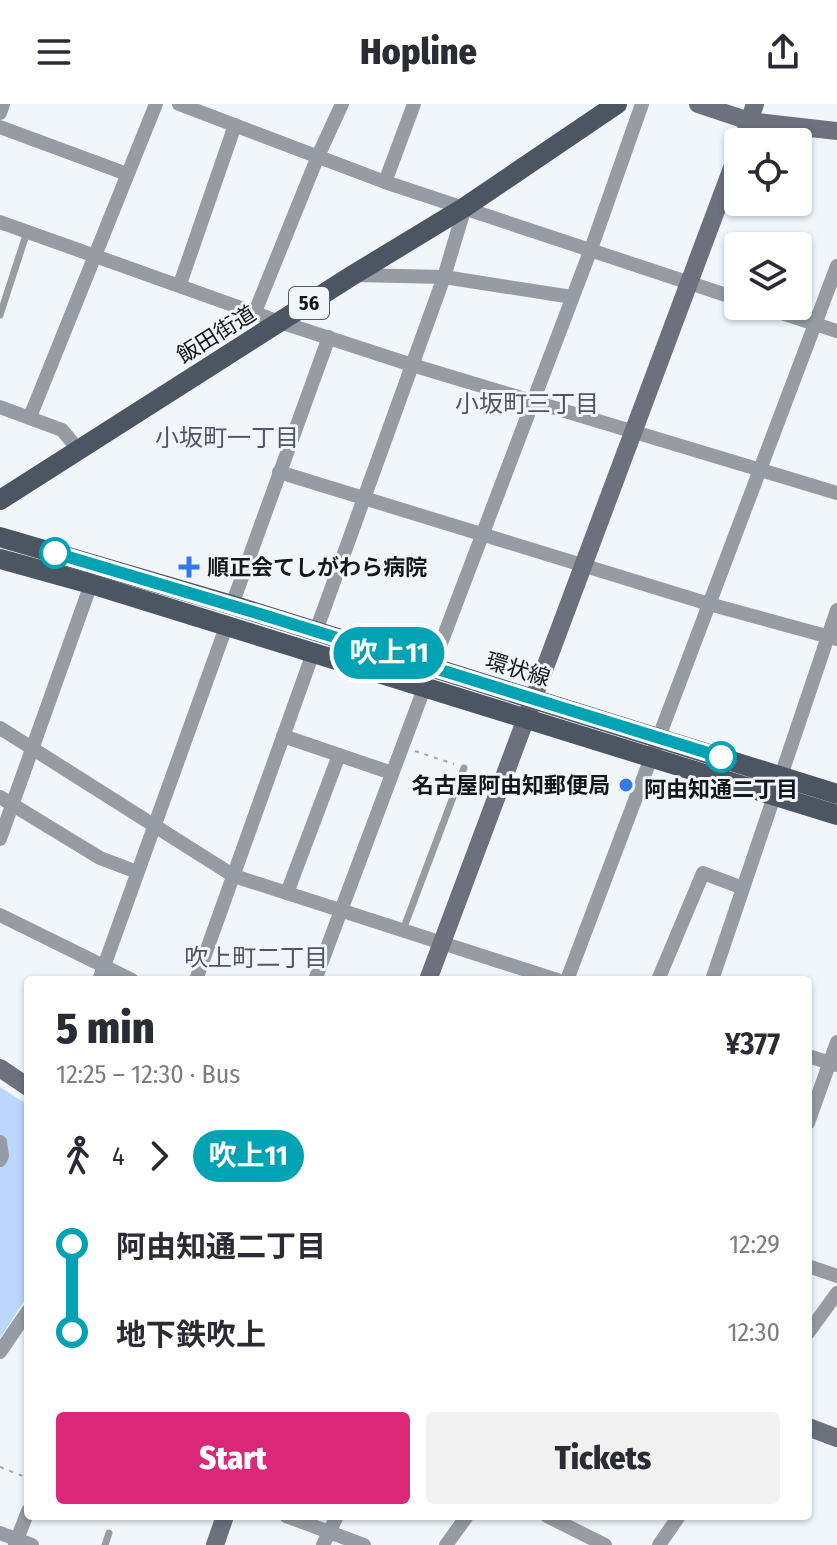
<!DOCTYPE html>
<html lang="en">
<head>
<meta charset="utf-8">
<style>
  body { margin:0; font-family:"Fira Sans Condensed","Noto Sans JP",sans-serif; background:#f2f2f3; color:#2b2b33; height:100vh; display:flex; flex-direction:column; font-size:30px; white-space:nowrap }
  * { box-sizing:border-box; margin:0 }
  p { font-size:26px; color:#7c7c81 }
  .icon { flex:none; width:44px; height:44px; fill:none; stroke:currentColor; stroke-width:2; stroke-linecap:round; stroke-linejoin:round }
  .map { position:relative; flex:1; overflow:hidden }
  .side { position:absolute; left:24px; top:872px; width:788px; height:544px; display:flex; flex-direction:column; background:#fff; border-radius:8px; box-shadow:0 2px 6px #0004 }
  .side>* { flex:none }
  .badge { padding:0 16px; border-radius:26px; font-size:28px; line-height:52px }
  .buttons { position:absolute; left:724px; top:24px; display:grid; gap:16px }
  .buttons a { display:grid; place-items:center; width:88px; height:88px; border-radius:8px; background:#fff; box-shadow:0 2px 6px #0004; font-size:40px }
  .map>.badge { position:absolute; translate:-50% -50%; box-shadow:0 0 0 4px #fff }
  .legs { display:flex; align-items:center; gap:12px; height:88px; padding:0 32px; font-size:26px }
  .legs p { margin-inline-start:auto }
  .head { display:flex; align-items:center; justify-content:space-between; height:136px; padding:0 32px }
  h1 { font-size:44px; font-weight:800; line-height:60px }
  .action { display:flex; gap:16px; margin-top:auto; padding:16px 32px }
  .action a { flex:1; height:92px; border-radius:8px; background:#db2777; color:#fff; font-size:32px; font-weight:800; line-height:92px; text-align:center }
  .action a+a { background:#f2f2f3; color:#2b2b33 }
  ul { padding:0 32px; list-style:none }
  li { display:flex; align-items:center; gap:28px; height:88px; font-size:30px }
  li i { display:grid; place-items:center; width:12px; height:100%; margin:0 10px; background:currentColor }
  li i::after { content:''; width:20px; height:20px; margin:-10px; border:6px solid; border-radius:50%; background:#fff }
  li p { margin-inline-start:auto }
  li:first-child i { background:linear-gradient(#0000 50%,currentColor 0) }
  li:last-child i { background:linear-gradient(currentColor 50%,#0000 0) }
  header { display:flex; justify-content:space-between; align-items:center; height:104px; padding:0 32px; background:#fff; font-size:36px; font-weight:800 }
  .map>svg:first-child { display:block }
  .green { fill:#bdd6fe }
  .lines { fill:none; stroke-linecap:round; stroke-linejoin:round }
  .path { stroke:#9fa4ab; stroke-width:2; stroke-dasharray:4 6; stroke-linecap:butt }
  .lane { stroke:#979ca4; stroke-width:7 }
  .street { stroke:#979ca4; stroke-width:14 }
  .secondary { stroke:#6b727d; stroke-width:18 }
  .primary { stroke:#4c5562; stroke-width:20 }
  .line-1-casing { stroke:#fff; stroke-width:18 }
  .line-1 { stroke:#00a3b4; stroke-width:12 }
  .stop-1-dot { fill:#fff; stroke:#00a3b4; stroke-width:4 }
  .poi-dot { fill:#3579e7; stroke:#f1f6fd; stroke-width:3 }
  .labels { text-anchor:middle; stroke-width:6; stroke-linejoin:round; paint-order:stroke }
  .shield { fill:#f1f6fd; stroke:#555960; stroke-width:2 }
  .shield-label { font-size:20px; font-weight:bold; fill:#12161d }
  .street-label { font-size:22px; fill:#12161d; stroke:#f1f6fd }
  .poi-label { font-size:22px; font-weight:bold; fill:#12161d; stroke:#f1f6fd; text-anchor:start }
  .stop-label { font-size:22px; font-weight:bold; fill:#12161d; stroke:#f1f6fd }
  .neighbourhood-label { font-size:24px; fill:#4c5666; stroke:#f1f6fd }
</style>
</head>
<body>
<header><svg class="icon" aria-label="menu" viewBox="0 0 24 24"><path d="M4 6h16M4 12h16M4 18h16"/></svg>Hopline<svg class="icon" aria-label="share" viewBox="0 0 24 24"><path d="M12 15V3M7 8l5-5 5 5M5 13v7h14v-7"/></svg></header>
<div class="map">
<svg width="837" height="1441" viewBox="0 0 837 1441">
  <rect width="100%" height="100%" fill="#f1f6fd"/>
  <!-- green -->
  <path class="green" d="M 0,983 L 28,1001 L 28,1191 L 0,1234 Z"/>
  <g class="lines">
    <!-- path -->
    <g class="path">
      <path d="M 415,647 L 454,660"/>
      <path d="M 0,1363 L 28,1374"/>
    </g>
    <!-- lane -->
    <g class="lane">
      <path d="M 0,211 L 27,128"/>
      <path d="M 403,826 L 464,664"/>
      <path d="M 105,1441 L 109,1429"/>
    </g>
    <!-- street -->
    <g class="street">
      <path d="M 179,0 L 385,78 L 738,195"/>
      <path d="M 0,9 L 3,0"/>
      <path d="M 0,23 L 127,70"/>
      <path d="M 385,78 L 414,0"/>
      <path d="M 0,118 L 280,218 L 412,261 L 837,389"/>
      <path d="M 354,171 L 444,173 L 572,193"/>
      <path d="M 180,180 L 235,21"/>
      <path d="M 760,202 L 837,227"/>
      <path d="M 255,208 L 318,52 L 342,0"/>
      <path d="M 0,303 L 62,326 L 78,345"/>
      <path d="M 30,313 L 156,0"/>
      <path d="M 279,368 L 709,500 L 837,535"/>
      <path d="M 232,501 L 329,233"/>
      <path d="M 316,527 L 444,173 L 465,103"/>
      <path d="M 432,563 L 591,145 L 642,0"/>
      <path d="M 0,624 L 234,772 L 557,876"/>
      <path d="M 283,632 L 392,669"/>
      <path d="M 0,693 L 100,754 L 137,768"/>
      <path d="M 0,735 L 91,480"/>
      <path d="M 287,789 L 339,651"/>
      <path d="M 0,811 L 132,876"/>
      <path d="M 99,876 L 226,523"/>
      <path d="M 196,876 L 313,549"/>
      <path d="M 315,876 L 425,582"/>
      <path d="M 567,876 L 837,162"/>
      <path d="M 658,876 L 703,769 L 743,784"/>
      <path d="M 712,876 L 837,506"/>
      <path d="M 808,952 L 837,961"/>
      <path d="M 808,1019 L 837,938"/>
      <path d="M 0,1038 L 2,1052 L 0,1056"/>
      <path d="M 808,1162 L 837,1172"/>
      <path d="M 808,1229 L 837,1189"/>
      <path d="M 0,1248 L 28,1207"/>
      <path d="M 286,1412 L 364,1441"/>
      <path d="M 547,1412 L 605,1441"/>
      <path d="M 0,1429 L 32,1441"/>
      <path d="M 15,1441 L 28,1407"/>
      <path d="M 323,1441 L 337,1412"/>
      <path d="M 446,1441 L 467,1412"/>
      <path d="M 659,1441 L 679,1412"/>
    </g>
    <!-- secondary -->
    <g class="secondary">
      <path d="M 698,0 L 749,17 L 837,27"/>
      <path d="M 742,38 L 755,0"/>
      <path d="M 428,876 L 738,48"/>
      <path d="M 0,964 L 28,983"/>
      <path d="M 808,1323 L 837,1334"/>
      <path d="M 215,1441 L 225,1412"/>
    </g>
    <!-- primary -->
    <g class="primary">
      <path d="M 0,396 L 353,171 L 465,103 L 617,0"/>
      <path d="M 0,433 L 232,501 L 837,690"/>
      <path d="M 0,455 L 91,480 L 837,711"/>
    </g>
  </g>
  <g class="lines">
    <!-- line-1 casing -->
    <g class="line-1-casing">
      <path id="line-1" d="M 55,449 L 260,510 L 721,653"/>
    </g>
    <!-- line-1 -->
    <use href="#line-1" class="line-1"/>
  </g>
  <!-- markers -->
  <g class="stop-1-dot">
    <circle cx="55" cy="449" r="14"/>
    <circle cx="721" cy="653" r="14"/>
  </g>
  <g class="poi-dot">
    <path d="M185 451h8v8h8v8h-8v8h-8v-8h-8v-8h8z"/>
    <circle cx="626" cy="681" r="8"/>
  </g>
  <g class="labels">
    <!-- shield labels -->
    <rect class="shield" x="289" y="183" width="40" height="32" rx="6"/>
    <g class="shield-label">
      <text x="309" y="206">56</text>
    </g>
    <!-- street labels -->
    <g class="street-label">
      <text transform="translate(216 230) rotate(-32)" y="8">飯田街道</text>
      <text transform="translate(518 565) rotate(17)" y="8">環状線</text>
    </g>
    <!-- poi labels -->
    <g class="poi-label">
      <text x="207" y="471">順正会てしがわら病院</text>
      <text x="610" y="689" text-anchor="end">名古屋阿由知郵便局</text>
    </g>
    <!-- stop labels -->
    <g class="stop-label">
      <text x="721" y="693">阿由知通二丁目</text>
    </g>
    <!-- neighbourhood labels -->
    <g class="neighbourhood-label">
      <text x="527" y="308">小坂町三丁目</text>
      <text x="227" y="342">小坂町一丁目</text>
      <text x="256" y="862">吹上町二丁目</text>
    </g>
  </g>
</svg>
<div class="buttons">
<a><svg class="icon" aria-label="locate" viewBox="0 0 24 24"><circle cx="12" cy="12" r="6"/><path d="M12 2v4M12 18v4M2 12h4M18 12h4"/></svg></a>
<a><svg class="icon" aria-label="layers" viewBox="0 0 24 24"><path d="M12 4l9 5-9 5-9-5zM3 14l9 5 9-5"/></svg></a>
</div>
<b class="badge" style="left:389px;top:549px;background:#00a3b4;color:#fff">吹上11</b>
<section class="side">
<div class="head"><div><h1>5 min</h1><p>12:25 – 12:30 · Bus</p></div><b>¥377</b></div>
<div class="legs"><svg class="icon" aria-label="walk" viewBox="0 0 24 24"><circle cx="13" cy="4" r="2"/><path d="M13 8l-2 6 4 7M11 14l-3 7M7 12l3-4h3l4 4"/></svg>4<svg class="icon" aria-label="forward" viewBox="0 0 24 24"><path d="M9 5l7 7-7 7"/></svg><b class="badge" style="background:#00a3b4;color:#fff">吹上11</b></div>
<ul>
<li><i style="color:#00a3b4"></i><b>阿由知通二丁目</b><p>12:29</p></li>
<li><i style="color:#00a3b4"></i><b>地下鉄吹上</b><p>12:30</p></li>
</ul>
<div class="action"><a>Start</a><a>Tickets</a></div>
</section>
</div>
</body>
</html>
